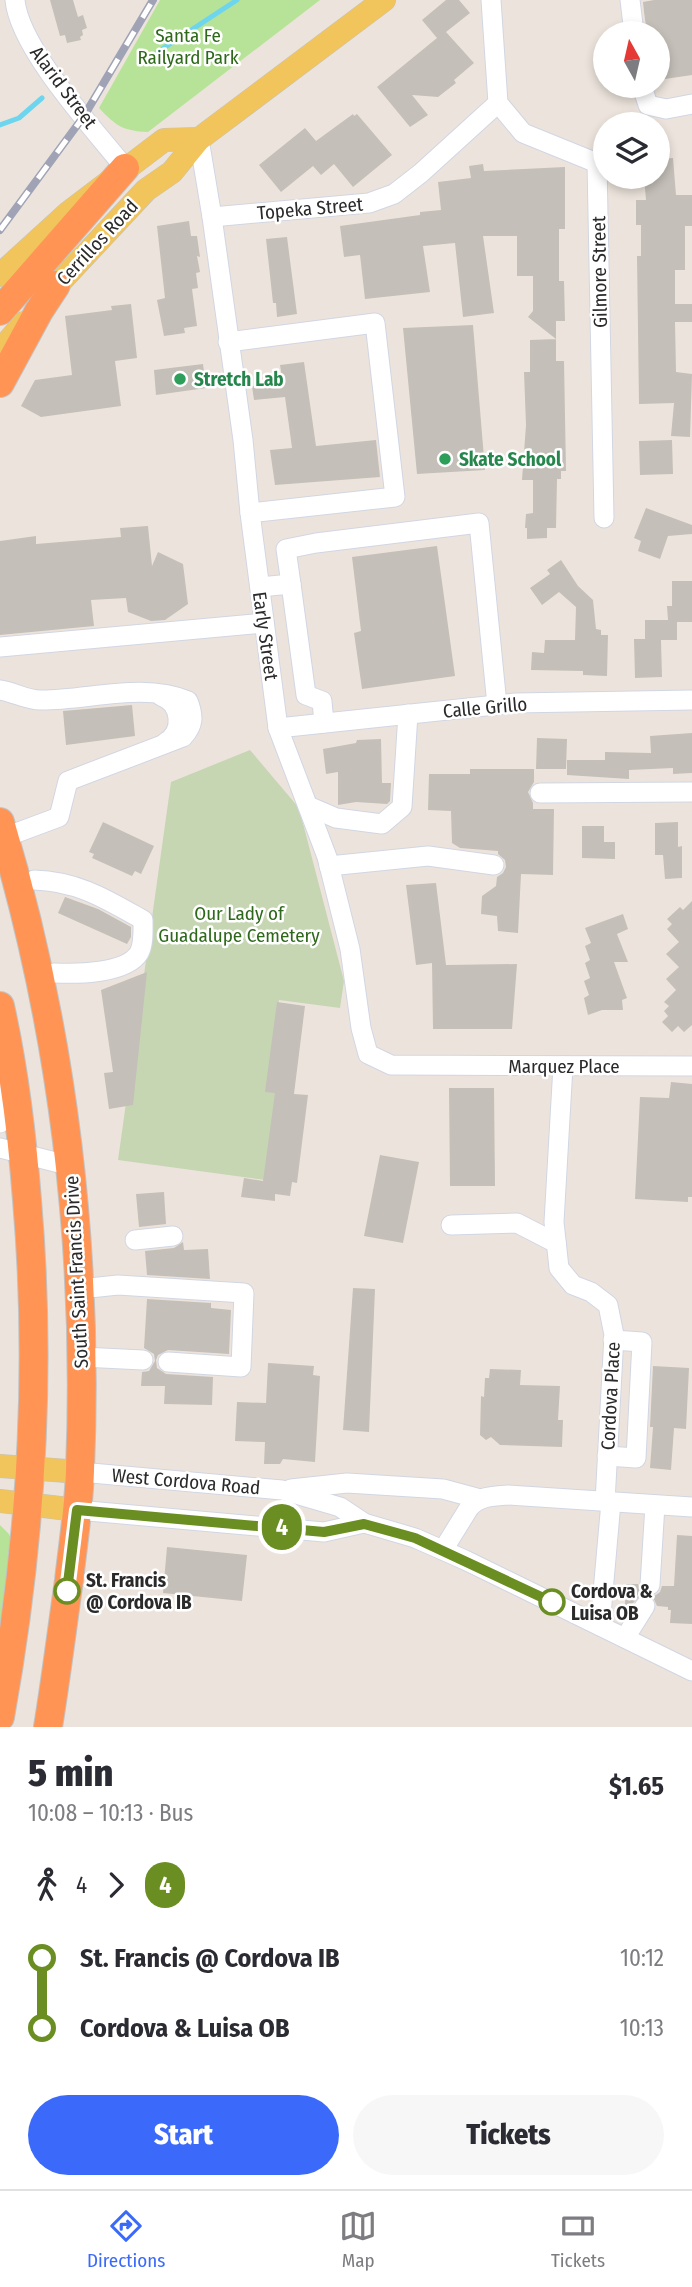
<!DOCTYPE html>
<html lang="en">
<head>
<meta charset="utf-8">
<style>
  body { margin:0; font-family:"Fira Sans Condensed",sans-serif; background:#f7f7f7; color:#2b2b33; height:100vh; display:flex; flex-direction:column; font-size:26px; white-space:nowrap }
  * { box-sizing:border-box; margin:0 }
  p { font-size:23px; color:#7c7c81 }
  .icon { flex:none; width:38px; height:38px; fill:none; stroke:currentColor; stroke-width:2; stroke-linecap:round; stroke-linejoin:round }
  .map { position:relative; height:1727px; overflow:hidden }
  .panel { display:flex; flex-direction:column; background:#fff; flex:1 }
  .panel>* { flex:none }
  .badge { padding:0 14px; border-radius:23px; font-size:24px; line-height:46px }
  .needle { width:46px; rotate:352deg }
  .buttons { position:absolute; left:593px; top:21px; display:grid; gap:14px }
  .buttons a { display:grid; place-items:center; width:77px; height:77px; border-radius:50%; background:#fff; box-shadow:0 4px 10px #0003; font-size:35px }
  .map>.badge { position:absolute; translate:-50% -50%; box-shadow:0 0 0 4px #fff }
  .legs { display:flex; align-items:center; gap:10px; height:77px; padding:0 28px; font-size:23px }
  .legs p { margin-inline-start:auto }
  .head { display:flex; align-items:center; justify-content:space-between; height:119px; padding:0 28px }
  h1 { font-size:38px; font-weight:800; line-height:52px }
  .primary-button { display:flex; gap:14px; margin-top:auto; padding:14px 28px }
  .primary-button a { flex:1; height:80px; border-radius:42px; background:#3b6afb; color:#fff; font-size:28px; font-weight:800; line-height:80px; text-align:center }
  .primary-button a+a { background:#f7f7f7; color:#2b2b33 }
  ul { padding:0 28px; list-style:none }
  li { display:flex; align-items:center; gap:24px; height:70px; font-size:26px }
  li i { display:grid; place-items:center; width:10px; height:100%; margin:0 9px; background:currentColor }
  li i::after { content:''; width:18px; height:18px; margin:-9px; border:5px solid; border-radius:50%; background:#fff }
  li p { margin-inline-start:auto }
  li:first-child i { background:linear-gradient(#0000 50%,currentColor 0) }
  li:last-child i { background:linear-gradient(currentColor 50%,#0000 0) }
  .dock { display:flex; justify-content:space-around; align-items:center; height:98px; border-top:2px solid #e1e1e2; background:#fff; font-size:19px; color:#7c7c81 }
  .dock a { display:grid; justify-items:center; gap:4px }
  .dock .current { color:#3b6afb }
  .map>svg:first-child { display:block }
  .green { fill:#b6e398 }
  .cemetery { fill:#c6d6b3 }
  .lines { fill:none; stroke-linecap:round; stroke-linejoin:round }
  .stream { stroke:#6ed5ef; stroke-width:5 }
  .building { fill:#c4bfb8 }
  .minor-casing { stroke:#d1d6e3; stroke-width:21 }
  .major-casing { stroke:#c3c3c3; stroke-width:24 }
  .highway-casing { stroke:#c3c3c3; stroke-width:30 }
  .minor { stroke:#fff; stroke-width:19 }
  .major { stroke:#f1c55c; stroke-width:23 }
  .highway { stroke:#ff9455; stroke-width:28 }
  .rail-casing { stroke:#9fa3b5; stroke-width:8 }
  .rail { stroke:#fff; stroke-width:5; stroke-dasharray:16; stroke-linecap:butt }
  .line-1-casing { stroke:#fff; stroke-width:16 }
  .line-1 { stroke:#6b8e23; stroke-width:10 }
  .leisure-dot { fill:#2e9e5b; stroke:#fff; stroke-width:2.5 }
  .stop-1-dot { fill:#fff; stroke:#6b8e23; stroke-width:3.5 }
  .labels { text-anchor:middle; stroke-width:5; stroke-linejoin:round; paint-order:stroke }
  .park-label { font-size:19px; fill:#2e681a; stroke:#fff }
  .street-label { font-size:19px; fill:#2a2a2a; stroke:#fff }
  .leisure-label { font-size:19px; font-weight:bold; fill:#27864d; stroke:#fff; text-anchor:start }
  .stop-label { font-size:19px; font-weight:bold; fill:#2a2a2a; stroke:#fff; text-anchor:start }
</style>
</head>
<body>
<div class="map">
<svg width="692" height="1727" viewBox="0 0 692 1727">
  <rect width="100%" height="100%" fill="#ece4dc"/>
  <!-- green -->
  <g class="green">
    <path d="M 160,0 L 320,0 L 148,132 C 123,131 116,126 99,108 Z"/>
    <path d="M 0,1525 L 9,1534 L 13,1545 L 0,1670 Z"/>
  </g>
  <!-- cemetery -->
  <path class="cemetery" d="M 250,750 L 299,808 L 344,981 L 340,1008 L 279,1000 L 267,1086 L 277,1088 L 265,1180 L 118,1160 L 171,782 Z"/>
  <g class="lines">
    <!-- stream -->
    <g class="stream">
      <path d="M 150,57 L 237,0"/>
      <path d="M 0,125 L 19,118 L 42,98"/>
    </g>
  </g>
  <!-- building -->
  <g class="building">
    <path d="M 50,0 L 73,0 L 78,17 L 83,15 L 87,28 L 82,30 L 83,35 L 80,37 L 81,40 L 67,43 L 65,35 L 60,36 Z"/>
    <path d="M 446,0 L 459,0 L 470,13 L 446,32 L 474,63 L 454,80 L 456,83 L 438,97 L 412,95 L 428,115 L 410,127 L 377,87 L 437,38 L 422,20 Z"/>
    <path d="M 654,0 L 692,0 L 692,75 L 665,79 L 658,48 L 658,33 L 647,33 L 644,12 L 643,2 Z"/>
    <path d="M 353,114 L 354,116 L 357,114 L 392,155 L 353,187 L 334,164 L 321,175 L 313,166 L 281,192 L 259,165 L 305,128 L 316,141 Z"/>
    <path d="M 673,158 L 676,195 L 692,195 L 692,226 L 685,226 L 685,270 L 675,270 L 675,304 L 692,304 L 692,322 L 675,322 L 676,372 L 692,374 L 690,437 L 671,436 L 674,403 L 639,404 L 637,256 L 641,256 L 641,225 L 636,225 L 636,200 L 646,200 L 644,177 L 658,177 L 658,159 Z"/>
    <path d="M 483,164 L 484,171 L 565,167 L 565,229 L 559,229 L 559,281 L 564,281 L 565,321 L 556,321 L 556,361 L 564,361 L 566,471 L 561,471 L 561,479 L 557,479 L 556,528 L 547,528 L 547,538 L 527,539 L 527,528 L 525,528 L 526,514 L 533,513 L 533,480 L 522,480 L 526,425 L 524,372 L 530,372 L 530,340 L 556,339 L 528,317 L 533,311 L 533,276 L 517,276 L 517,236 L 483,236 L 494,313 L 463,317 L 455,243 L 423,246 L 430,292 L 365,299 L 360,255 L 344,257 L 340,226 L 420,215 L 420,212 L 441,210 L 438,182 L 471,178 L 469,166 Z"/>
    <path d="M 189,221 L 191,236 L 197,236 L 200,257 L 197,256 L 200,272 L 196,273 L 198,288 L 192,289 L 197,326 L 184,328 L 185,333 L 164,336 L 157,300 L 165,298 L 157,226 Z"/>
    <path d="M 287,237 L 297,314 L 277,317 L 276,303 L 273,303 L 266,239 Z"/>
    <path d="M 131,304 L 137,358 L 115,361 L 121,406 L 41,417 L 21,406 L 35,380 L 72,375 L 65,316 L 112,310 L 111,306 Z"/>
    <path d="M 473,325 L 485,470 L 417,474 L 403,328 Z"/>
    <path d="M 304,362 L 316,446 L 376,440 L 380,477 L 275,485 L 270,450 L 292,448 L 285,397 L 254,400 L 252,386 L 283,383 L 280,365 Z"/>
    <path d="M 203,364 L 206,388 L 156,395 L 154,370 Z"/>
    <path d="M 672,440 L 673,474 L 640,475 L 639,441 Z"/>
    <path d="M 646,508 L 692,525 L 692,534 L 668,536 L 660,559 L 638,551 L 641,541 L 634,538 Z"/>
    <path d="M 148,526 L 152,566 L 158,552 L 183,564 L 188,604 L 165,620 L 151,621 L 128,612 L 126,598 L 91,600 L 94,626 L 0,635 L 0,541 L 36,536 L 36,544 L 121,537 L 120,528 Z"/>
    <path d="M 437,546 L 455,676 L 362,689 L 354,633 L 361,631 L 352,557 Z"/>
    <path d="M 561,560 L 578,586 L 593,600 L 596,629 L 601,630 L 601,635 L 608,635 L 607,676 L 583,675 L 583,671 L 531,670 L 532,652 L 544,653 L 545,640 L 575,640 L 576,607 L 559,592 L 542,605 L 530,588 L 550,574 L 547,570 Z"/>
    <path d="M 672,581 L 692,581 L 692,622 L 677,622 L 677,640 L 661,640 L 662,677 L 635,678 L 634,639 L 645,639 L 645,620 L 668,620 L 667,606 L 672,606 Z"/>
    <path d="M 132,705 L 135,736 L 66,745 L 63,711 Z"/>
    <path d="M 692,733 L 692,773 L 673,774 L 673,768 L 629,770 L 629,779 L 567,775 L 567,760 L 605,760 L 605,752 L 651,753 L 650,736 Z"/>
    <path d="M 537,738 L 567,739 L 566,769 L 536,769 Z"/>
    <path d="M 381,739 L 382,783 L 391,783 L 390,801 L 387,804 L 356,802 L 338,805 L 338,772 L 326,774 L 323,749 L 356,743 L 357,740 Z"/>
    <path d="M 470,769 L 534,769 L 534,782 L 528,792 L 533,803 L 533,809 L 554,809 L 553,875 L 521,874 L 518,933 L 498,931 L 497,916 L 481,914 L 482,896 L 496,886 L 497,877 L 503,873 L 506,867 L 505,860 L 498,854 L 498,851 L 460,848 L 452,843 L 451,811 L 428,810 L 429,774 L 470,774 Z"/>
    <path d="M 103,822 L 154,846 L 141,874 L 135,871 L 132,876 L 92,858 L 94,854 L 89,852 Z"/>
    <path d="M 678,822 L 678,847 L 682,846 L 682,878 L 665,879 L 663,855 L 655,855 L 655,823 Z"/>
    <path d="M 582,826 L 604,826 L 604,842 L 615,842 L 615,859 L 582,858 Z"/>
    <path d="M 436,883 L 446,965 L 517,964 L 512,1029 L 433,1029 L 432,963 L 416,965 L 406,885 Z"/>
    <path d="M 65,897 L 98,909 L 131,927 L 131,937 L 127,944 L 58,913 Z"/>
    <path d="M 692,901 L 692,1025 L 684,1032 L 678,1026 L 672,1032 L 662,1022 L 668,1016 L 664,1011 L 669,1006 L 664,1002 L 676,990 L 666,979 L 679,967 L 666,954 L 679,942 L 667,929 L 672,924 L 667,919 L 680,907 L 683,910 Z"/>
    <path d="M 623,914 L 628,929 L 617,934 L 628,962 L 614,962 L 627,998 L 622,1000 L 623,1010 L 602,1010 L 588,1015 L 584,998 L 589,995 L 584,981 L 590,978 L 585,963 L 590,960 L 585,946 L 591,943 L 585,928 Z"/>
    <path d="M 147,972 L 133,1105 L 109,1109 L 104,1073 L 113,1072 L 101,990 Z"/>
    <path d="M 277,1002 L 305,1006 L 294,1094 L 308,1095 L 297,1183 L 292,1182 L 290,1196 L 275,1194 L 275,1201 L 241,1197 L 244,1178 L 263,1181 L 275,1093 L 265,1092 Z"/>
    <path d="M 671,1082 L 692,1084 L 692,1197 L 688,1197 L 688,1202 L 635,1199 L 640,1097 L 669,1098 Z"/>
    <path d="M 449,1088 L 494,1088 L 495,1186 L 450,1186 Z"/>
    <path d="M 380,1155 L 419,1162 L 403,1243 L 364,1236 Z"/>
    <path d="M 164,1192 L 166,1224 L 139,1227 L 136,1194 Z"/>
    <path d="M 183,1242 L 184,1250 L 208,1249 L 210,1279 L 147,1275 L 145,1251 L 174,1248 Z"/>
    <path d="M 353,1288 L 375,1289 L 369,1432 L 343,1430 Z"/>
    <path d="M 147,1299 L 211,1303 L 211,1308 L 231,1310 L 229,1354 L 168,1350 L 158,1355 L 156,1360 L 157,1368 L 166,1374 L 213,1377 L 212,1405 L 164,1404 L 165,1386 L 141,1386 L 142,1372 L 149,1371 L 155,1361 L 154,1354 L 144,1348 Z"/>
    <path d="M 268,1363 L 314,1366 L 313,1375 L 320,1376 L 315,1462 L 283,1459 L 280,1464 L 264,1464 L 265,1442 L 235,1441 L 237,1402 L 266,1403 Z"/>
    <path d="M 653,1366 L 689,1368 L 686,1429 L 674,1428 L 671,1470 L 650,1468 L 653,1427 L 650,1427 Z"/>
    <path d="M 490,1369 L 521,1370 L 520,1385 L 560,1386 L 558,1420 L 563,1420 L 562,1447 L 500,1445 L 491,1437 L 486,1440 L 480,1435 L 481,1396 L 484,1397 L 485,1378 L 489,1378 Z"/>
    <path d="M 677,1535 L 692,1536 L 692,1624 L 670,1623 L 671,1610 L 668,1610 L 668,1607 L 657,1606 L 653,1597 L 660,1592 L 662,1586 L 674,1586 Z"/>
    <path d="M 167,1547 L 247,1555 L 242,1601 L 163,1593 Z"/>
    <path d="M 626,1584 L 638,1584 L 642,1594 L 631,1605 L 625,1605 Z"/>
  </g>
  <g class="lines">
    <!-- minor casing -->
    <g class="minor-casing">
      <g id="minor">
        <path d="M 15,0 C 19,48 94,129 125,168"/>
        <path d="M 491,0 L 498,103 L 523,133 L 597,163 L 604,518"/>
        <path d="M 630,0 L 634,33"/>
        <path d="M 642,86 L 648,105 L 666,109 L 692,104"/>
        <path d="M 199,139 L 212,217 L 243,440 L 250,513 L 278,728 L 327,857 L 350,949 L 361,1028 L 368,1054 L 391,1065 L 692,1066"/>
        <path d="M 212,217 L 369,203 L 394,194 L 421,173 L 498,103"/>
        <path d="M 228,342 L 375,323 L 395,497 L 250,513"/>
        <path d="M 291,584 L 306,695 L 322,701 L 324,723"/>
        <path d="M 260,587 L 291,584 L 286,549 L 316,543 L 479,523 L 497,705"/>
        <path d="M 0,647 L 264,623"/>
        <path d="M 0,690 C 14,692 28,701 42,700 C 89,700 144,682 188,701 C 194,716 194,725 183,737 L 68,781 L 59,817 L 0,839"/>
        <path d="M 161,696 C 181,703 185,731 165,743"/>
        <path d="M 278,728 L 515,703 L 692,700"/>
        <path d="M 540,793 L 692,792"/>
        <path d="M 308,806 L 336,818 L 382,824 L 402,807 L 408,714"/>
        <path d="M 329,866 L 428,856 L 494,865"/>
        <path d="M 34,880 C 77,881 106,899 143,920 C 143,930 144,944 139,953 C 126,974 76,974 54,973"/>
        <path d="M 563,1066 L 554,1222 L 559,1268 L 573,1285 L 591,1292 L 608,1305 L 614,1335 L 605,1502"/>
        <path d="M 0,1123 L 4,1108 L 0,1083"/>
        <path d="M 0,1148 L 71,1166"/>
        <path d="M 451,1225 L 517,1223 L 556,1243"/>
        <path d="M 135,1240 L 173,1236"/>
        <path d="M 80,1289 L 118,1285 L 244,1293 L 241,1367 L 168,1362"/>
        <path d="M 82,1357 L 143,1360"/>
        <path d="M 607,1456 L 636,1458 L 642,1342 L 613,1340"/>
        <path d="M 80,1472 L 282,1490 L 340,1507 L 364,1523 L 415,1538 L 465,1560 L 692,1671"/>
        <path d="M 291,1489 L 347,1483 L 443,1489 L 480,1499"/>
        <path d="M 77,1510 L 324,1532 L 364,1523"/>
        <path d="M 443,1550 L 469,1508 C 479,1496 493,1496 508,1495 L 692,1507"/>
        <path d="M 650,1585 L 655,1505"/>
        <path d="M 600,1626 L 611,1502"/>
        <path d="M 625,1638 L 645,1606"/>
      </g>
    </g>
    <!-- major casing -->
    <g class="major-casing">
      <g id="major">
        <path d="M 0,275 L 68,213 L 164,140 L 199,139"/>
        <path d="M 46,297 L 146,190 L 172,172 L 199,139 L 384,0"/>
        <path d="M 0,351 L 24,323"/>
        <path d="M 0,1466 L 80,1472"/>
        <path d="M 0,1501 L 77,1510"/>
      </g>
    </g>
    <!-- highway casing -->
    <g class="highway-casing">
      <g id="highway">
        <path d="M 0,311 L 125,168"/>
        <path d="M 0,383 L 39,311 L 56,285"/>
        <path d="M 0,822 C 63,1032 89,1251 80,1470 C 79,1507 73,1544 69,1580 C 62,1629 56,1678 48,1727"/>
        <path d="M 0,1006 C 14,1069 22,1135 27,1200 C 42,1374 31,1546 0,1717"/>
      </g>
    </g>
    <!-- minor -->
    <use href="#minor" class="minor"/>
    <!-- major -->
    <use href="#major" class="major"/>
    <!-- highway -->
    <use href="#highway" class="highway"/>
    <!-- rail casing -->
    <g class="rail-casing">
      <path id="rail" d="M 0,230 L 84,116 L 153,0"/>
    </g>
    <!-- rail -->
    <use href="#rail" class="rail"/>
  </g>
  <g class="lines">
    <!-- line-1 casing -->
    <g class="line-1-casing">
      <path id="line-1" d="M 67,1591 L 77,1510 L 324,1532 L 364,1524 L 415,1538 L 552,1602"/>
    </g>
    <!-- line-1 -->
    <use href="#line-1" class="line-1"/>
  </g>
  <!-- markers -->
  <g class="leisure-dot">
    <circle cx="180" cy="379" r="7"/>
    <circle cx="445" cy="459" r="7"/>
  </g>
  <g class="stop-1-dot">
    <circle cx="67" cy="1591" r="12"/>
    <circle cx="552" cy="1602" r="12"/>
  </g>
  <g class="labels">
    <!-- park labels -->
    <g class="park-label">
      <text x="188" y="42">Santa Fe<tspan x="188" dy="22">Railyard Park</tspan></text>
      <text x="239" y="920">Our Lady of<tspan x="239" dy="22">Guadalupe Cemetery</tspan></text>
    </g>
    <!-- street labels -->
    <g class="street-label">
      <text transform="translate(64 87) rotate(53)" y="7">Alarid Street</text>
      <text transform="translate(310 208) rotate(-5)" y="7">Topeka Street</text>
      <text transform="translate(97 242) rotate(-47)" y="7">Cerrillos Road</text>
      <text transform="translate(599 272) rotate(-91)" y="7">Gilmore Street</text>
      <text transform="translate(266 636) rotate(82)" y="7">Early Street</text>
      <text transform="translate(485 707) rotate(-5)" y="7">Calle Grillo</text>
      <text x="564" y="1073">Marquez Place</text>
      <text transform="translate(76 1272) rotate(-93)" y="7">South Saint Francis Drive</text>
      <text transform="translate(610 1396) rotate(-87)" y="7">Cordova Place</text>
      <text transform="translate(186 1481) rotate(5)" y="7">West Cordova Road</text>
    </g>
    <!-- leisure labels -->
    <g class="leisure-label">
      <text x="194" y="386">Stretch Lab</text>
      <text x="459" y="466">Skate School</text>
    </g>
    <!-- stop labels -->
    <g class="stop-label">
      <text x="86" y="1587">St. Francis<tspan x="86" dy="22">@ Cordova IB</tspan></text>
      <text x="571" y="1598">Cordova &amp;<tspan x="571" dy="22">Luisa OB</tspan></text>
    </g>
  </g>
</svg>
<div class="buttons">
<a><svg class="needle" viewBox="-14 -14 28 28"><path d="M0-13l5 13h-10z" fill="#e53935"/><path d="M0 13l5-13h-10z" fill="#7c7c81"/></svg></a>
<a><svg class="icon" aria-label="layers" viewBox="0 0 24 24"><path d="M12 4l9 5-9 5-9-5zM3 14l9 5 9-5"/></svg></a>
</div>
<b class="badge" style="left:282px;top:1527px;background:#6b8e23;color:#fff">4</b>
</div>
<section class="panel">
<div class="head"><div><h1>5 min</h1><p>10:08 – 10:13 · Bus</p></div><b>$1.65</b></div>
<div class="legs"><svg class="icon" aria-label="walk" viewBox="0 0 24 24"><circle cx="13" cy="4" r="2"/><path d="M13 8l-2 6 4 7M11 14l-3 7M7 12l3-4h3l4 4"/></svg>4<svg class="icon" aria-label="forward" viewBox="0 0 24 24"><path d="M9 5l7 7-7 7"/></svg><b class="badge" style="background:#6b8e23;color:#fff">4</b></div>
<ul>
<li><i style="color:#6b8e23"></i><b>St. Francis @ Cordova IB</b><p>10:12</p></li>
<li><i style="color:#6b8e23"></i><b>Cordova &amp; Luisa OB</b><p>10:13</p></li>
</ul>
<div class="primary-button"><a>Start</a><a>Tickets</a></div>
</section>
<nav class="dock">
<a class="current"><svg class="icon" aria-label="directions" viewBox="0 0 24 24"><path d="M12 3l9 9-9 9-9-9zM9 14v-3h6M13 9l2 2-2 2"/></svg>Directions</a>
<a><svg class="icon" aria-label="map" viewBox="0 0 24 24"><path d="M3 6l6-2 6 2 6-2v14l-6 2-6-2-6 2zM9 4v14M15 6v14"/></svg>Map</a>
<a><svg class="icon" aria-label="tickets" viewBox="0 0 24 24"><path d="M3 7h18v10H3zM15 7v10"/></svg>Tickets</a>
</nav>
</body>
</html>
